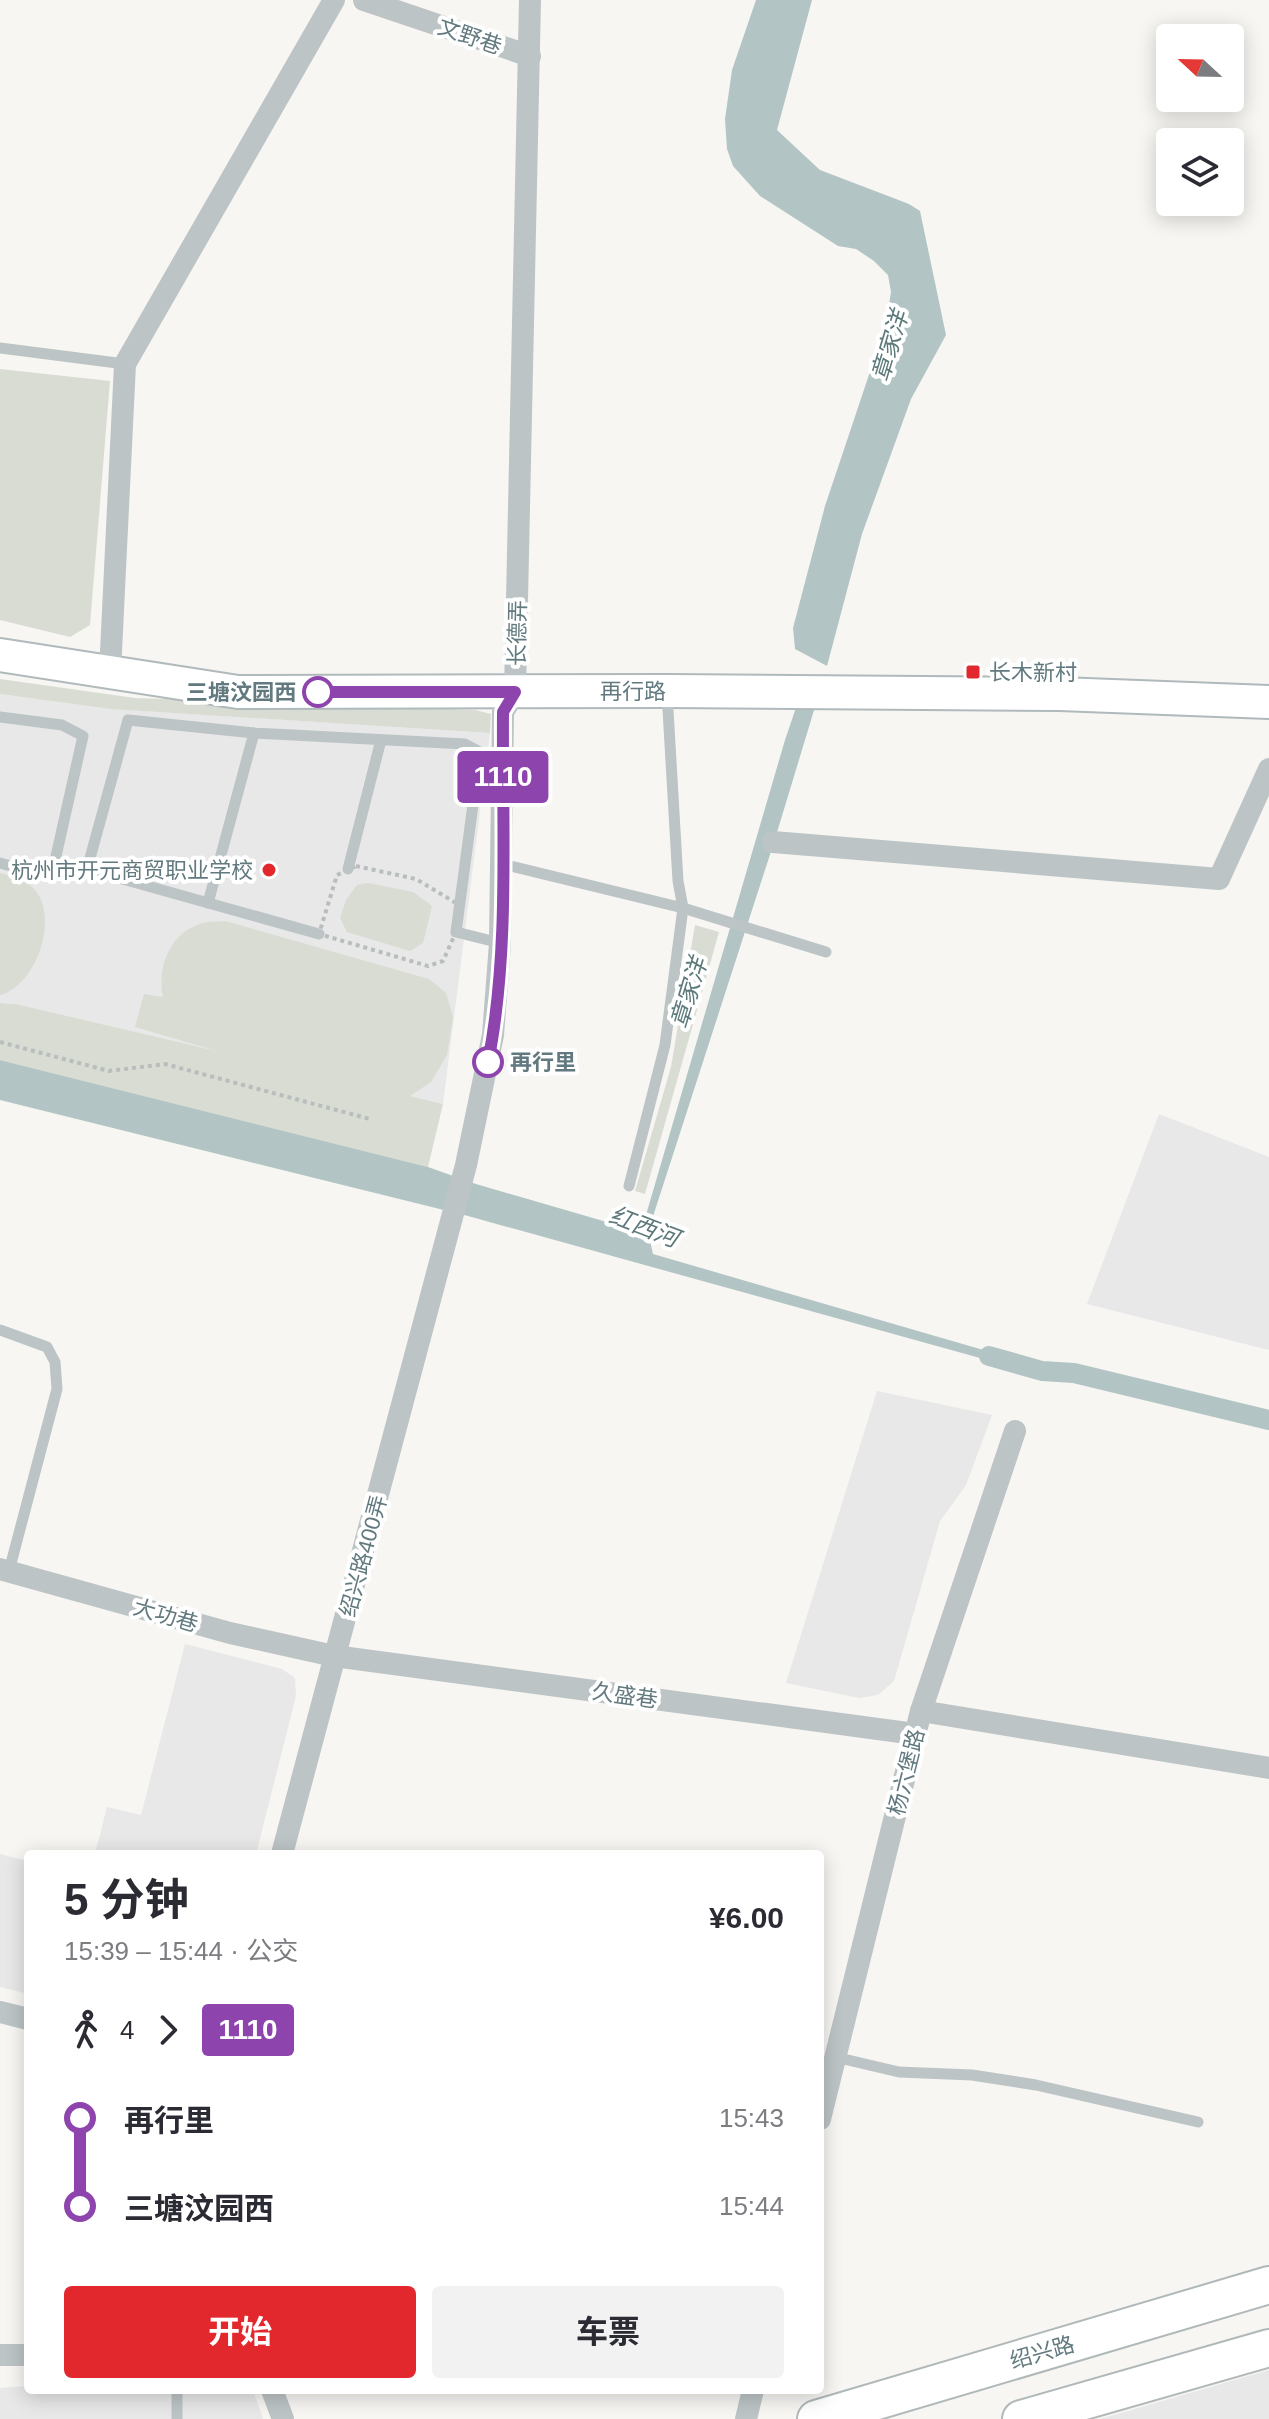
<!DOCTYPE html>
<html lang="zh">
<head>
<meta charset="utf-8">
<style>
  body { margin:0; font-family:Helvetica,"Noto Sans SC",sans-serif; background:#f2f2f3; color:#2b2b33; height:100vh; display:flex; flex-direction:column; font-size:30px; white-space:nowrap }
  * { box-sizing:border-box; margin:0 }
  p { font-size:26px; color:#7c7c81 }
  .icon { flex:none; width:44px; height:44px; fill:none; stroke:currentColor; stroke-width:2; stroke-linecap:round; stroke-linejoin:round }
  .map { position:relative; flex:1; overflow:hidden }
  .details { position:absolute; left:24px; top:1850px; width:800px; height:544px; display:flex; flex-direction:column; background:#fff; border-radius:8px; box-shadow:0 4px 20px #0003 }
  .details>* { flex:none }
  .badge { padding:0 16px; border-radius:6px; font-size:28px; line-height:52px }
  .needle { width:52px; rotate:292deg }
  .tools { position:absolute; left:1156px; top:24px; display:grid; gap:16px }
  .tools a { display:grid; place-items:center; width:88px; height:88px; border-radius:8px; background:#fff; box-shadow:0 4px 20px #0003; font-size:40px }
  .map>.badge { position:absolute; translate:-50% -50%; box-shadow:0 0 0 4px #fff }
  .legs { display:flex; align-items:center; gap:12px; height:88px; padding:0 40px; font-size:26px }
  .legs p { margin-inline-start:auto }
  .head { display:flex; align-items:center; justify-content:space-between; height:136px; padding:0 40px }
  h1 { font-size:44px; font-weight:700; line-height:60px }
  .action { display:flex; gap:16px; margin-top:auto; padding:16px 40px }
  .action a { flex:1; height:92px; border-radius:8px; background:#e3282d; color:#fff; font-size:32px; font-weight:700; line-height:92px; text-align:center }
  .action a+a { background:#f2f2f3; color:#2b2b33 }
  ul { padding:0 40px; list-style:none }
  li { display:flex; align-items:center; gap:28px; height:88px; font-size:30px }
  li i { display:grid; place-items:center; width:12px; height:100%; margin:0 10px; background:currentColor }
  li i::after { content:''; width:20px; height:20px; margin:-10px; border:6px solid; border-radius:50%; background:#fff }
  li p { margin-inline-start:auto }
  li:first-child i { background:linear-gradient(#0000 50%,currentColor 0) }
  li:last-child i { background:linear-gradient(currentColor 50%,#0000 0) }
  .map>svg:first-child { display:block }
  .built { fill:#e7e8e7 }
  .green { fill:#d8dcd3 }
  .water { fill:#b2c5c4 }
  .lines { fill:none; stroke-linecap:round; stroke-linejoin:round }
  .canal { stroke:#b2c5c4; stroke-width:20 }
  .secondary-casing { stroke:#b0b9bb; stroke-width:36 }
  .primary-casing { stroke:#b1b8ba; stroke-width:40 }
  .path { stroke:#b8bdbe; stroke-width:4; stroke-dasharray:4 4; stroke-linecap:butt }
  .lane { stroke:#bdc4c6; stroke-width:11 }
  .street { stroke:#bdc4c6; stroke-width:22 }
  .secondary { stroke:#fff; stroke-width:32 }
  .primary { stroke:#fff; stroke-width:36 }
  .line-1-casing { stroke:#fff; stroke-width:18 }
  .line-1 { stroke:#8e44ad; stroke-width:12 }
  .poi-dot { fill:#e3282d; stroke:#fff; stroke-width:3 }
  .stop-1-dot { fill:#fff; stroke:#8e44ad; stroke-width:4 }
  .labels { text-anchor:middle; stroke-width:8; stroke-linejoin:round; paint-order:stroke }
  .street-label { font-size:22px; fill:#627a7f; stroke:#fff }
  .poi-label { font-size:22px; fill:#627a7f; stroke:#fff; text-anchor:start }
  .stop-label { font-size:22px; font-weight:bold; fill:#627a7f; stroke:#fff; text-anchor:end }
  .water-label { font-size:24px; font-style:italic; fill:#5d797a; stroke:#fff }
</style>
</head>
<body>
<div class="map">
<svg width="1269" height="2419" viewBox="0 0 1269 2419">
  <rect width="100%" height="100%" fill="#f7f6f3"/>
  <!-- built -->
  <g class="built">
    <path d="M 0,694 L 110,709 L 490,733 L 443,1104 L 16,1004 L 0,1003 Z"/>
    <path d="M 1159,1114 L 1269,1157 L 1269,1350 L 1087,1304 Z"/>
    <path d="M 877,1391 L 992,1415 L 966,1485 L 940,1521 L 894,1681 L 878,1695 L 859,1698 L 786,1683 Z"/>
    <path d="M 185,1644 L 282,1669 L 295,1678 L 296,1696 L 256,1854 L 95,1854 L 107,1807 L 141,1815 Z"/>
    <path d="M 0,1854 L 28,1861 L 28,1994 L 0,1987 Z"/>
    <path d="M 1269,2370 L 1269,2419 L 1100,2419 Z"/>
    <path d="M 28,2386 L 28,2390 L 253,2390 L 263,2419 L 0,2419 L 0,2388 Z"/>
  </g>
  <!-- green -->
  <g class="green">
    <path d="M 0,369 L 110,381 L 90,625 L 70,637 L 0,620 Z"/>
    <path d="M 0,679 L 135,698 L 475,710 L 491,714 L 490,733 L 110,709 L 0,694 Z"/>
    <path d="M 0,873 C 13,876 24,879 34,889 C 60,917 36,986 0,995 Z"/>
    <path d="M 368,883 L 413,892 L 432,906 L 423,943 L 410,951 L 347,932 L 340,918 L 346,900 L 357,885 Z"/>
    <path d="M 225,921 L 429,979 L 446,993 L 453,1017 L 447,1055 L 431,1082 L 410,1096 L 443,1104 L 428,1167 L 0,1060 L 0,1003 L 16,1004 L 217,1051 L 135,1027 L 144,994 L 163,997 C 157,968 169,934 200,924 C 207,921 217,922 225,921 Z"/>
    <path d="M 695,925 L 719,932 L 645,1194 L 635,1191 L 671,1067 Z"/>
  </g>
  <!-- water -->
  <g class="water">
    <path d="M 756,0 L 812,0 L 777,130 L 820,170 L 909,204 L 920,211 L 946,335 L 911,399 L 862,534 L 827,666 L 795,649 L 793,628 L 825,506 L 886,324 L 891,292 L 888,275 L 874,261 L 856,249 L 838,246 L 760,196 L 733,166 L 727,149 L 725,119 L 732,70 Z"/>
    <path d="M 825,674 L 775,839 L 648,1232 L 653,1254 L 1011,1358 L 1016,1368 L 468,1216 L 0,1100 L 0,1060 L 428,1167 L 476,1184 L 641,1232 L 785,740 L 803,687 Z"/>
  </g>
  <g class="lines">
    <!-- canal -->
    <path class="canal" d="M 989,1356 L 1042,1371 L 1074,1373 L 1269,1420"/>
    <!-- secondary casing -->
    <g class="secondary-casing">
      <path id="secondary" d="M 0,655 L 238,692 L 667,691 L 1060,694 L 1269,702"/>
    </g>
    <!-- primary casing -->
    <g class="primary-casing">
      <g id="primary">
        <path d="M 816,2419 L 1269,2285"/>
        <path d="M 1021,2419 L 1269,2348"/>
      </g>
    </g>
    <!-- path -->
    <g class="path">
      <path d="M 356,866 L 416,879 L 456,903 L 456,932 L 443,961 L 428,966 L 319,934 L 337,875 Z"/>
      <path d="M 0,1042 L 109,1071 L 165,1064 L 370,1119"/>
    </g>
    <!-- lane -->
    <g class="lane">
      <path d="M 0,348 L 125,364"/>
      <path d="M 0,717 L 62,725 L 83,736 L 52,874 L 37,873 L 0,863"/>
      <path d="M 502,864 L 683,908 L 826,952"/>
      <path d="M 348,869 L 381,740"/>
      <path d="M 208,903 L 254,733"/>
      <path d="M 319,934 L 87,869 L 128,720 L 254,733 L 465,744 L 480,752 L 456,932 L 500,943"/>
      <path d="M 629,1186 L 665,1045 L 683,908 L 678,881 L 667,693"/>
      <path d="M 0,1330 L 47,1347 L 55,1362 L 57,1389 L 9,1571"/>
      <path d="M 835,2057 L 899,2072 L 972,2075 L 1036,2085 L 1198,2122"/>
      <path d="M 177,2390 L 177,2419"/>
    </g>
    <!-- street -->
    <g class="street">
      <path d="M 364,0 L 530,56"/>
      <path d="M 110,672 L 125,364 L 334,0"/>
      <path d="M 773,842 L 1219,879 L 1269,769"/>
      <path d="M 0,1569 L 230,1633 L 334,1656 L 915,1734"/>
      <path d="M 921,1711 L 1269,1768"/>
      <path d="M 282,1854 L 466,1165 L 493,1035 L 500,943 L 503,712 L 515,692 L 530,0"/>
      <path d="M 0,2012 L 28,2019"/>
      <path d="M 820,2119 L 921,1711 L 1015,1431"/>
      <path d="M 0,2355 L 28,2355"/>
      <path d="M 272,2390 L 283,2419"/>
      <path d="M 746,2419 L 753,2390"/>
    </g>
    <!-- secondary -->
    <use href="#secondary" class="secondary"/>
    <!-- primary -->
    <use href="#primary" class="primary"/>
  </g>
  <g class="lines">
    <!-- line-1 casing -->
    <g class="line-1-casing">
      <path id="line-1" d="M 318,692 L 515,692 L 503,712 C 502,824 510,953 488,1062"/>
    </g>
    <!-- line-1 -->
    <use href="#line-1" class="line-1"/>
  </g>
  <!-- markers -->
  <g class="poi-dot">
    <rect x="965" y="664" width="16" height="16" rx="4"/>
    <circle cx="269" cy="870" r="8"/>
  </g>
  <g class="stop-1-dot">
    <circle cx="318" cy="692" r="14"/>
    <circle cx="488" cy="1062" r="14"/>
  </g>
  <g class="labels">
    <!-- street labels -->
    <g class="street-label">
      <text transform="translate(470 36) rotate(19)" y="8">文野巷</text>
      <text transform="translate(517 633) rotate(-89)" y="8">长德弄</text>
      <text x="633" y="699">再行路</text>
      <text transform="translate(363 1556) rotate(-75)" y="8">绍兴路400弄</text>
      <text transform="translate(166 1615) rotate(16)" y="8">大功巷</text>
      <text transform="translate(625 1695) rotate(8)" y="8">久盛巷</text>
      <text transform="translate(906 1772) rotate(-76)" y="8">杨六堡路</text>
      <text transform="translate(1042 2352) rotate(-16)" y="8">绍兴路</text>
    </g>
    <!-- poi labels -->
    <g class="poi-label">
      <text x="989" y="680">长木新村</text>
      <text x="253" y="878" text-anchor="end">杭州市开元商贸职业学校</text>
    </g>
    <!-- stop labels -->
    <g class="stop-label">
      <text x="296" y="700">三塘汶园西</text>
      <text x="510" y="1070" text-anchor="start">再行里</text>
    </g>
    <!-- water labels -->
    <g class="water-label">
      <text transform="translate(890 346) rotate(-73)" y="8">章家洋</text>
      <text transform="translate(689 993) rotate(-73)" y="8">章家洋</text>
      <text transform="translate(644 1227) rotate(21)" y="8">红西河</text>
    </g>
  </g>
</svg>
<div class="tools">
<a><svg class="needle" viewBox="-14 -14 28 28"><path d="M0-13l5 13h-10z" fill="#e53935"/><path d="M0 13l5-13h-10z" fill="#7c7c81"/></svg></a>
<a><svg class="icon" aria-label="layers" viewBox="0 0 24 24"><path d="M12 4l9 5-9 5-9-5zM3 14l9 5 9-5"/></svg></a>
</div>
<b class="badge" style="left:503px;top:777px;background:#8e44ad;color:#fff">1110</b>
<section class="details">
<div class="head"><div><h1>5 分钟</h1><p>15:39 – 15:44 · 公交</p></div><b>¥6.00</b></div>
<div class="legs"><svg class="icon" aria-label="walk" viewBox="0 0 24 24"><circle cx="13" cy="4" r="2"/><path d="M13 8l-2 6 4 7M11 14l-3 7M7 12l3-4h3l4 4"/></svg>4<svg class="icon" aria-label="forward" viewBox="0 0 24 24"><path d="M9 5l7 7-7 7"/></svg><b class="badge" style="background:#8e44ad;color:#fff">1110</b></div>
<ul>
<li><i style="color:#8e44ad"></i><b>再行里</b><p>15:43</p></li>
<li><i style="color:#8e44ad"></i><b>三塘汶园西</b><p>15:44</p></li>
</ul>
<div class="action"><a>开始</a><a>车票</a></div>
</section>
</div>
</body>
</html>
